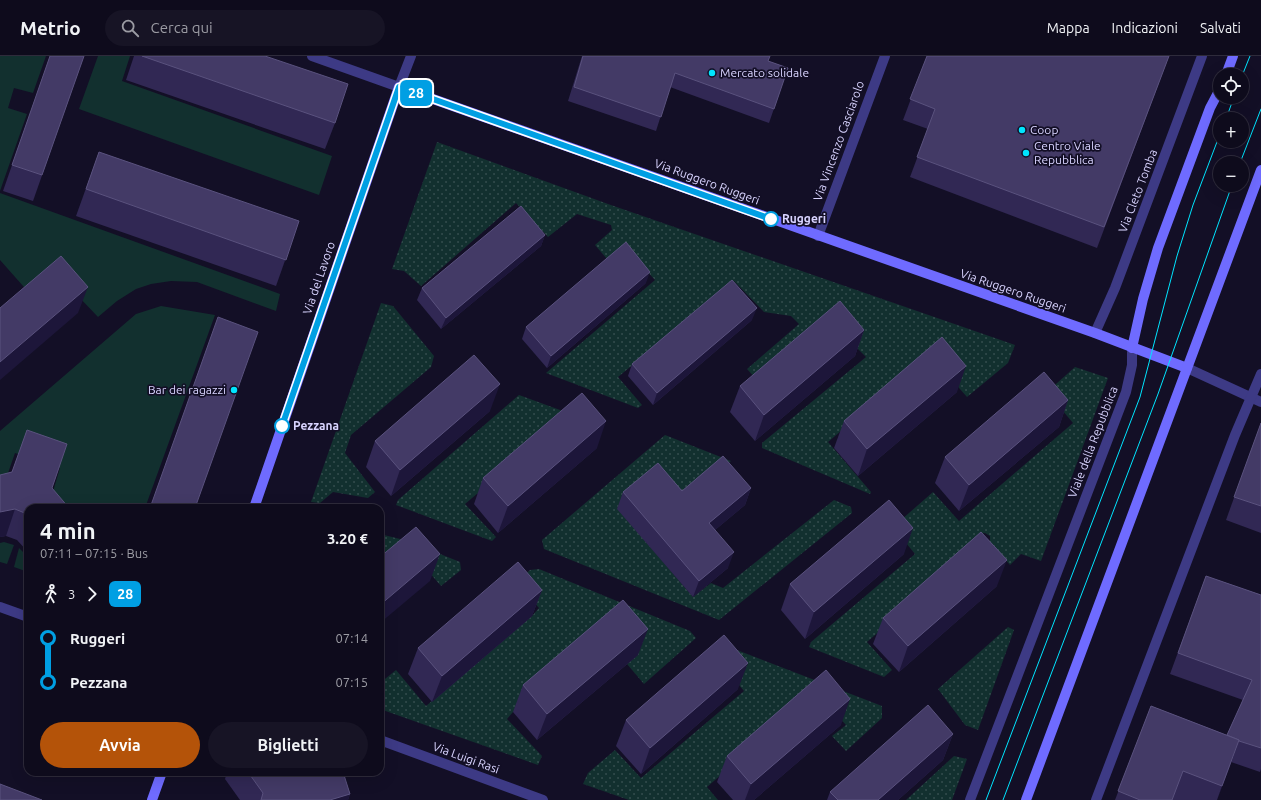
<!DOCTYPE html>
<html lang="it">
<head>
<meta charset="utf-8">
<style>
  body { margin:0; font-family:Ubuntu,sans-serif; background:#171425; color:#f1f3f6; height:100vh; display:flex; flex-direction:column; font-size:15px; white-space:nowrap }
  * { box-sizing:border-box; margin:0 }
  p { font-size:13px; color:#9b9ba3 }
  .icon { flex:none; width:22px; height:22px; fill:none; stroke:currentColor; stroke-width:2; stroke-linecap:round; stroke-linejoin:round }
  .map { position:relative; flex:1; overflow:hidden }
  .sheet { position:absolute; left:24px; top:448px; width:360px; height:272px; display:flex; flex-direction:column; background:#0e0b1c; border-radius:12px; box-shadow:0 4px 16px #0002,0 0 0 1px #2e2b3b }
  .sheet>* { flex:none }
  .badge { padding:0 8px; border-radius:6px; font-size:14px; line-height:26px }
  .fabs { position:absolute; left:1213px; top:12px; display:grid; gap:8px }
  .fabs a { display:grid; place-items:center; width:36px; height:36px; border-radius:50%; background:#0e0b1c; box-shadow:0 4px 16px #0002,0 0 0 1px #2e2b3b; font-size:20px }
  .map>.badge { position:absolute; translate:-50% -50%; box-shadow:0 0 0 2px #fff }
  .legs { display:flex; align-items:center; gap:6px; height:44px; padding:0 16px; font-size:13px }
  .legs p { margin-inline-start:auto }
  .overview { display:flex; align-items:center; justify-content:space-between; height:68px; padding:0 16px }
  h1 { font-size:22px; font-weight:600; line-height:30px }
  .cta { display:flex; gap:8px; margin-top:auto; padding:8px 16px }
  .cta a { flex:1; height:46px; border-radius:24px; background:#b45309; color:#fff; font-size:16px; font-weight:600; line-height:46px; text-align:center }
  .cta a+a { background:#171425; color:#f1f3f6 }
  ul { padding:0 16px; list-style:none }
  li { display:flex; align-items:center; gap:14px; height:44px; font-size:15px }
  li i { display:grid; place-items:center; width:6px; height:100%; margin:0 5px; background:currentColor }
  li i::after { content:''; width:10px; height:10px; margin:-5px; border:3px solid; border-radius:50%; background:#0e0b1c }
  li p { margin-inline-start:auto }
  li:first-child i { background:linear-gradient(#0000 50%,currentColor 0) }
  li:last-child i { background:linear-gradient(currentColor 50%,#0000 0) }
  header { display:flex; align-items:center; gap:24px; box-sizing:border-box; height:56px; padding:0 20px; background:#0e0b1c; border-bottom:1px solid #2e2b3b }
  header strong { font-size:19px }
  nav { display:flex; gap:22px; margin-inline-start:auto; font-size:14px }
  .search { width:280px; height:36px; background:#171425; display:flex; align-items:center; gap:10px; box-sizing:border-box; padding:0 14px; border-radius:22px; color:#9b9ba3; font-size:15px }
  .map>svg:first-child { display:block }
  .grass { fill:url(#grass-dots) }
  .garden { fill:#12302f }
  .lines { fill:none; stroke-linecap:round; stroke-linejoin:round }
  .minor { stroke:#3d3a85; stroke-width:10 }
  .tertiary { stroke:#3d3a85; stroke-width:10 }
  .secondary { stroke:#6f6bff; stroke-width:10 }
  .tram { stroke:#00e5ff; stroke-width:1 }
  .wall { fill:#312854 }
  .shaded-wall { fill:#1d163a }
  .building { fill:#433a66; stroke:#5a527e }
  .line-1-casing { stroke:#fff; stroke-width:9 }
  .line-1 { stroke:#009fe3; stroke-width:6 }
  .poi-dot { fill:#00e5ff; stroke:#130f26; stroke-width:1.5 }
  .stop-1-dot { fill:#fff; stroke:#009fe3; stroke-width:2 }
  .labels { text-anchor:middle; stroke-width:3.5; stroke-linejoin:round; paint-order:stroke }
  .poi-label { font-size:12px; fill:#d9d4ff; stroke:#130f26; text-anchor:start }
  .street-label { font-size:12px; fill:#d9d4ff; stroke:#130f26 }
  .stop-label { font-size:12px; font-weight:bold; fill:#d9d4ff; stroke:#130f26; text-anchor:start }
</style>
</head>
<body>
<header>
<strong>Metrio</strong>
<div class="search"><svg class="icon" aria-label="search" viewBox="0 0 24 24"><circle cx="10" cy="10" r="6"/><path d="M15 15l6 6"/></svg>Cerca qui</div>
<nav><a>Mappa</a><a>Indicazioni</a><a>Salvati</a></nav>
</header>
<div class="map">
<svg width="1261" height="744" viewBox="0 0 1261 744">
  <defs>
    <pattern id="grass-dots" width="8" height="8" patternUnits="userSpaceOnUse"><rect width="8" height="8" fill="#12302f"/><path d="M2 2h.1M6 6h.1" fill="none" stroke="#344d4e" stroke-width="1.8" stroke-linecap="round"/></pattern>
  </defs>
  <rect width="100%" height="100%" fill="#130f26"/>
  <!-- grass -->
  <g class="grass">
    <path d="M 437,86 L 608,148 L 1015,289 L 1008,307 L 967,341 L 930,299 L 828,386 L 871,436 L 870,438 L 762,392 L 762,387 L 866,301 L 829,264 L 757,324 L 747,313 L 799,268 L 791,260 L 764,256 L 734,225 L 618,321 L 642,349 L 638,352 L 546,317 L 655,224 L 624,190 L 607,203 L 595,189 L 612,174 L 611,169 L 577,158 L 548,181 L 516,147 L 421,230 L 404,215 L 392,213 Z"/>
    <path d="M 381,247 L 393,250 L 434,300 L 431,311 L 351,379 L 345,397 L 375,436 L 368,442 L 333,436 L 320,447 L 311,446 Z"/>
    <path d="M 1075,311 L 1108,322 L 1041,505 L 1021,498 L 1010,509 L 990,486 L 990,480 L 985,477 L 979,478 L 976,492 L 867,586 L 892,614 L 884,621 L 809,591 L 811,586 L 915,498 L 893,471 L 933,436 L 959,465 L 1073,367 L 1047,336 Z"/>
    <path d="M 519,339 L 571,358 L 465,448 L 496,481 L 492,485 L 396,449 L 398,444 Z"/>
    <path d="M 665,379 L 731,405 L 676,452 L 618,453 L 693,541 L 711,527 L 723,532 L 834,444 L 851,451 L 852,457 L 719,564 L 544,493 L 542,484 Z"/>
    <path d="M 380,478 L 408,485 L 460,506 L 461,514 L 441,530 L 405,488 L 380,509 Z"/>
    <path d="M 539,513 L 690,575 L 696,582 L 644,628 L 627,608 L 638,599 L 513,656 L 507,663 L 542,700 L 538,709 L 380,653 L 380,627 L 396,614 L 426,650 L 532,560 L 539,552 L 516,526 L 530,514 Z"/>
    <path d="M 1008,571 L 1014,574 L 978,674 L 965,669 L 938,633 Z"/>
    <path d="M 737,594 L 882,650 L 882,662 L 846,695 L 832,680 L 846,669 L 816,636 L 707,731 L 718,744 L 629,744 L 583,728 L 588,717 L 615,694 L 641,722 L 744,635 L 721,607 Z"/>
    <path d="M 954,700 L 967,703 L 952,744 L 906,744 Z"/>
  </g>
  <!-- garden -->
  <g class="garden">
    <path d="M 0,0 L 46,0 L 33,37 L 14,32 L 8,52 L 27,58 L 0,135 Z"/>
    <path d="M 98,0 L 130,0 L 122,25 L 332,100 L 319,139 L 79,53 Z"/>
    <path d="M 0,137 L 280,238 L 276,255 L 197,226 L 171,225 L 151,228 L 136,233 L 117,245 L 98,261 L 56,217 L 31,239 L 0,204 Z"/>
    <path d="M 161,250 L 215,259 L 145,452 L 48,452 L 60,412 L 15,397 L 0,440 L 0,375 L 136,258 Z"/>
    <path d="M 4,486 L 14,489 L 7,508 L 0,506 L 0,487 Z"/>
    <path d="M 19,492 L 28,501 L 28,516 L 14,511 Z"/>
  </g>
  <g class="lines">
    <!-- minor -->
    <g class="minor">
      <path d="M 312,0 L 399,31"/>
      <path d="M 818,180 L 885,0"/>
      <path d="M 1095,277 L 1115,232 L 1202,0"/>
      <path d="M 1187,312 L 1261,346"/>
      <path d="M 0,551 L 28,561"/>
      <path d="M 380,684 L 543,744"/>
      <path d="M 970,744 L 1126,336 L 1132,309 L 1132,292"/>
      <path d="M 1096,744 L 1235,379 L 1261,318"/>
    </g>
    <!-- tertiary -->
    <path class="tertiary" d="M 399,31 L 411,0"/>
    <!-- secondary -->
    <g class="secondary">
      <path d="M 1226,19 L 1233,0"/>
      <path d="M 1132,292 L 1143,243 L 1158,192 L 1210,52 L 1220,33"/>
      <path d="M 254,452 L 399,31 L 1095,277 L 1187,312"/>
      <path d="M 152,744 L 162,716"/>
      <path d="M 1026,744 L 1261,114"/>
    </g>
    <!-- tram -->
    <g class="tram">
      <path d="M 1242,20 L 1250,0"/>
      <path d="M 1226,63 L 1234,41"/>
      <path d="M 1240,107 L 1261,53"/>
      <path d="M 986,744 L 1140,341 L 1177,200 L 1193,149 L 1220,78"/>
      <path d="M 1003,744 L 1158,338 L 1232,129"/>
    </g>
  </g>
  <!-- wall -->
  <g class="wall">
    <path d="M 50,0 L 84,0 L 33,145 L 3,135 Z"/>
    <path d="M 134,0 L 265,0 L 335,67 L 325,93 L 126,24 Z"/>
    <path d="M 582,0 L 770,0 L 768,5 L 788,12 L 769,67 L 670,31 L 656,75 L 568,45 Z"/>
    <path d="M 927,0 L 1169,0 L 1097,192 L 910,121 L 928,73 L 903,64 Z"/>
    <path d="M 99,96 L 299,165 L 276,230 L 76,160 Z"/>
    <path d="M 545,179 L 541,190 L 441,273 L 417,244 L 422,232 Z"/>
    <path d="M 646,227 L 547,312 L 522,283 L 526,271 Z"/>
    <path d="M 752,264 L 653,349 L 628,320 L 632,308 Z"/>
    <path d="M 864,274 L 855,300 L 755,385 L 730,356 L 740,330 Z"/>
    <path d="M 957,336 L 858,420 L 834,392 L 844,365 Z"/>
    <path d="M 1068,344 L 1059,371 L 959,455 L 935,427 L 945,401 Z"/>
    <path d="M 490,355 L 391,440 L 366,411 L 375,385 Z"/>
    <path d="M 1261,367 L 1261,477 L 1226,464 Z"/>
    <path d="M 27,374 L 28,452 L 28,496 L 17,484 L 6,480 L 0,481 L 0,419 L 12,416 Z"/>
    <path d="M 597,392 L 498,477 L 474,448 L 483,422 Z"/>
    <path d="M 751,432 L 745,449 L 715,474 L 728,512 L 693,541 L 617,453 L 623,436 L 682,435 Z"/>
    <path d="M 904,498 L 805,583 L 781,554 L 790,528 Z"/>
    <path d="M 1206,520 L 1261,539 L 1261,713 L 1260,716 L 1231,706 L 1217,744 L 1115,744 L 1151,650 L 1227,679 L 1243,644 L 1170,618 Z"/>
    <path d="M 997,530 L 899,616 L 873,588 L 883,562 Z"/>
    <path d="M 542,534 L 532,560 L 432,646 L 408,618 L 418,592 Z"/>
    <path d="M 638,599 L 537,684 L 513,656 L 523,629 Z"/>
    <path d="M 738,633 L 641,718 L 616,690 L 626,664 Z"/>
    <path d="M 841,669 L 754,744 L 733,744 L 717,726 L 727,700 Z"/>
    <path d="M 953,678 L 943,704 L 898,744 L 827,744 L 830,736 Z"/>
    <path d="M 227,716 L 343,716 L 350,738 L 348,744 L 240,744 L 225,723 Z"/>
  </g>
  <!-- shaded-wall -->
  <g class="shaded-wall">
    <path d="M 545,179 L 541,190 L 441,273 L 446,262 Z"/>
    <path d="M 650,216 L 646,227 L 547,312 L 551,300 Z"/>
    <path d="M 88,231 L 78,257 L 0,324 L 0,306 Z"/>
    <path d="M 757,252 L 752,264 L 653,349 L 657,337 Z"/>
    <path d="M 864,274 L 855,300 L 755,385 L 764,359 Z"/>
    <path d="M 966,310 L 957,336 L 858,420 L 867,393 Z"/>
    <path d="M 500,328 L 490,355 L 391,440 L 400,414 Z"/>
    <path d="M 1068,344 L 1059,371 L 959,455 L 969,429 Z"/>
    <path d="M 606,365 L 597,392 L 498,477 L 508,450 Z"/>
    <path d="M 751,432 L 745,449 L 703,484 L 709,467 Z"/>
    <path d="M 15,453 L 6,480 L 0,481 L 0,456 Z"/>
    <path d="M 913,472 L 904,498 L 805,583 L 814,556 Z"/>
    <path d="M 734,496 L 728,512 L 693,541 L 699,525 Z"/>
    <path d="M 440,498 L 430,525 L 380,567 L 380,549 Z"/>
    <path d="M 1007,504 L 997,530 L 899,616 L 908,590 Z"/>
    <path d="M 542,534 L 532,560 L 432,646 L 442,620 Z"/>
    <path d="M 648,573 L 638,599 L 537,684 L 547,658 Z"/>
    <path d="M 748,607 L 738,633 L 641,718 L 650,692 Z"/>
    <path d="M 850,643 L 841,669 L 754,744 L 745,744 L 751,728 Z"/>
    <path d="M 953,678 L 943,704 L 898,744 L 878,744 Z"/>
    <path d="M 1239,684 L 1229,713 L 1217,744 L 1222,730 Z"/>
    <path d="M 350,738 L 348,744 L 330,744 Z"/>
  </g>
  <!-- building -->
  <g class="building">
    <path d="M 50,0 L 84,0 L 42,119 L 12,109 Z"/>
    <path d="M 142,0 L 265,0 L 348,28 L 335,67 Z"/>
    <path d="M 583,0 L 770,0 L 768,5 L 788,12 L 774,53 L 675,17 L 661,61 L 574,31 Z"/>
    <path d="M 927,0 L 1169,0 L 1104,171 L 917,101 L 935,53 L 910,43 Z"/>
    <path d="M 99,96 L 299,165 L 286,204 L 86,133 Z"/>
    <path d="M 521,150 L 545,179 L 446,262 L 422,232 Z"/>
    <path d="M 626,186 L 650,216 L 551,300 L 526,271 Z"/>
    <path d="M 61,200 L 88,231 L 0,306 L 0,252 Z"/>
    <path d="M 732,224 L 757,252 L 657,337 L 632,308 Z"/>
    <path d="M 840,245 L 864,274 L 764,359 L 740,330 Z"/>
    <path d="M 218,261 L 258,276 L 195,452 L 150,452 Z"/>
    <path d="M 942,281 L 966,310 L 867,393 L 844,365 Z"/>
    <path d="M 474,299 L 500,328 L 400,414 L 375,385 Z"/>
    <path d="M 1044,316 L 1068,344 L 969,429 L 945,401 Z"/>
    <path d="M 582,337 L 606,365 L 508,450 L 483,422 Z"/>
    <path d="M 1261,367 L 1261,450 L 1234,441 Z"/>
    <path d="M 27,374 L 67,388 L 52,432 L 69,452 L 28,452 L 28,459 L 27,458 L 15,453 L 0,456 L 0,419 L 12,416 Z"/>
    <path d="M 723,400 L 751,432 L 709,467 L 734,496 L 699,525 L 623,436 L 658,407 L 682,435 Z"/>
    <path d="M 889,444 L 913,472 L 814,556 L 790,528 Z"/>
    <path d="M 416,471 L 440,498 L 380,549 L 380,501 Z"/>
    <path d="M 981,476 L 1007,504 L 908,590 L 883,562 Z"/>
    <path d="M 518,506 L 542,534 L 442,620 L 418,592 Z"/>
    <path d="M 1206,520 L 1261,539 L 1261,692 L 1239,685 L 1239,684 L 1227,679 L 1252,624 L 1178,597 Z"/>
    <path d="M 623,544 L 648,573 L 547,658 L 523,629 Z"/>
    <path d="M 724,579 L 748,607 L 650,692 L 626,664 Z"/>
    <path d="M 826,614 L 850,643 L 751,728 L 727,700 Z"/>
    <path d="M 928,649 L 953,678 L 878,744 L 838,744 L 830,736 Z"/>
    <path d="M 1151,650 L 1239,684 L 1222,730 L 1183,715 L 1172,744 L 1140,744 L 1118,735 Z"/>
    <path d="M 248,716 L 343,716 L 350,738 L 330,744 L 261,744 L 263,737 Z"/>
    <path d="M 0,728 L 42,744 L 0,744 Z"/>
  </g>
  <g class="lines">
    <!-- line-1 casing -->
    <g class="line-1-casing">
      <path id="line-1" d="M 282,370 L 399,31 L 771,163"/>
    </g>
    <!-- line-1 -->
    <use href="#line-1" class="line-1"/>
  </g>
  <!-- markers -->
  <g class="poi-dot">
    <circle cx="712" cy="17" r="4"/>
    <circle cx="1022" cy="74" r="4"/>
    <circle cx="1026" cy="97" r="4"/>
    <circle cx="234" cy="334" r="4"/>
  </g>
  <g class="stop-1-dot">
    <circle cx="771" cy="163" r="7"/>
    <circle cx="282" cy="370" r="7"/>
  </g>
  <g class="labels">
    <!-- poi labels -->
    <g class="poi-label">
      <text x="720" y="21">Mercato solidale</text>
      <text x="1030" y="78">Coop</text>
      <text x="1034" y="94">Centro Viale<tspan x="1034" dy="14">Repubblica</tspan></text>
      <text x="226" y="338" text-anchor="end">Bar dei ragazzi</text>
    </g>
    <!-- street labels -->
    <g class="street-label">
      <text transform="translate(839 85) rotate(-70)" y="4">Via Vincenzo Casciarolo</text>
      <text transform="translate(707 126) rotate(20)" y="4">Via Ruggero Ruggeri</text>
      <text transform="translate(1138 135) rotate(-69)" y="4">Via Cleto Tomba</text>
      <text transform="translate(319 222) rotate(-71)" y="4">Via del Lavoro</text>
      <text transform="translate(1013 235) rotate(19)" y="4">Via Ruggero Ruggeri</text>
      <text transform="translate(1093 386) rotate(-69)" y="4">Viale della Repubblica</text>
      <text transform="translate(466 702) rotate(20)" y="4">Via Luigi Rasi</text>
    </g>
    <!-- stop labels -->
    <g class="stop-label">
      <text x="782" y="167">Ruggeri</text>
      <text x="293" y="374">Pezzana</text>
    </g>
  </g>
</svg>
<div class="fabs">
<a><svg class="icon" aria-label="locate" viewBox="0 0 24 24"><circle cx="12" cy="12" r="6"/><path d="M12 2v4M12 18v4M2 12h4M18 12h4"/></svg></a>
<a>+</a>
<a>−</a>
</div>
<b class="badge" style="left:416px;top:37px;background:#009fe3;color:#fff">28</b>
<section class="sheet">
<div class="overview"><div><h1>4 min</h1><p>07:11 – 07:15 · Bus</p></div><b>3.20 €</b></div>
<div class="legs"><svg class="icon" aria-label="walk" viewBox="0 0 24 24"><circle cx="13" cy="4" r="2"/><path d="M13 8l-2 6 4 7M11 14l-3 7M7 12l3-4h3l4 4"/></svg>3<svg class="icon" aria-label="forward" viewBox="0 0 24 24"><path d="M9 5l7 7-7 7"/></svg><b class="badge" style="background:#009fe3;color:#fff">28</b></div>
<ul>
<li><i style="color:#009fe3"></i><b>Ruggeri</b><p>07:14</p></li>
<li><i style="color:#009fe3"></i><b>Pezzana</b><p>07:15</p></li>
</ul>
<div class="cta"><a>Avvia</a><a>Biglietti</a></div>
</section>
</div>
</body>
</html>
